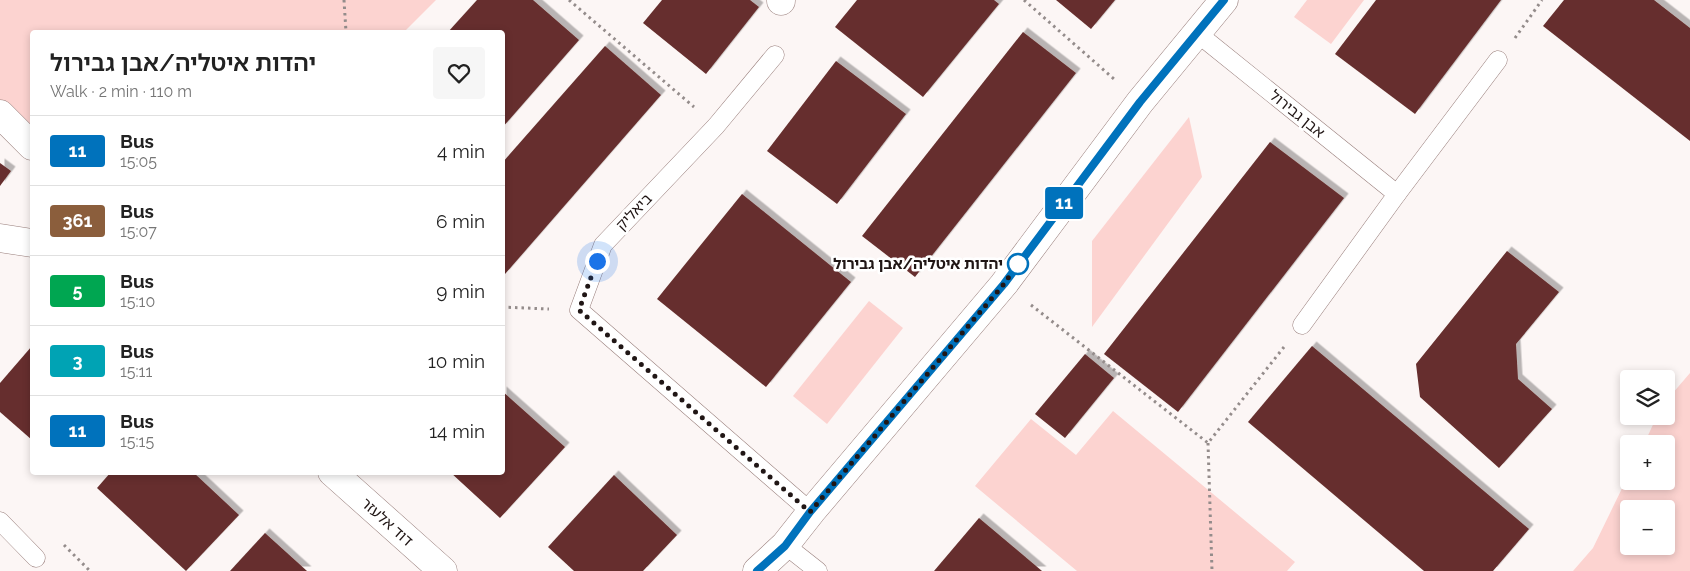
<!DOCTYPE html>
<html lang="en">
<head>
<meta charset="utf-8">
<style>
  body { margin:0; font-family:Raleway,"Noto Sans Hebrew",sans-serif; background:#f6f6f6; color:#222; height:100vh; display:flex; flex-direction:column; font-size:19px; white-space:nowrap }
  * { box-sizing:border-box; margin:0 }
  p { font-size:16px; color:#767676 }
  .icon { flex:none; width:28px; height:28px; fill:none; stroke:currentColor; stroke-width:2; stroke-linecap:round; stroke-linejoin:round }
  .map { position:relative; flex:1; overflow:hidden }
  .details { position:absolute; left:30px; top:30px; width:475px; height:445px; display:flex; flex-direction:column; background:#fff; border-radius:5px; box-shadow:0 2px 8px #0003 }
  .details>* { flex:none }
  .badge { padding:0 10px; border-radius:4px; font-size:18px; line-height:32px }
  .fabs { position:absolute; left:1620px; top:370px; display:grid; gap:10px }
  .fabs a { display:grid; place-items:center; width:55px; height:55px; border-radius:5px; background:#fff; box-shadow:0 2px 8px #0003; font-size:25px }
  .you { position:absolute; width:25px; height:25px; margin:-12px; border:4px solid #fff; border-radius:50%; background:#1a73e8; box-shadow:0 0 0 8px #1a73e833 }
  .map>.badge { position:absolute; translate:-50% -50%; box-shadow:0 0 0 2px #fff }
  .round { display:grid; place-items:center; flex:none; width:52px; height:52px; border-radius:5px; background:#f6f6f6 }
  .overview { display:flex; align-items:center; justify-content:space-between; height:85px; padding:0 20px }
  h1 { font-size:24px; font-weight:600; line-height:38px }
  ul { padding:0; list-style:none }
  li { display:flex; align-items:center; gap:15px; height:70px; padding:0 20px; border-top:1px solid #e0e0e0 }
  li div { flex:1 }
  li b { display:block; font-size:19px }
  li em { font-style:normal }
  li .badge { min-width:55px; font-weight:700; text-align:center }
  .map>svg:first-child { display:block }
  .green { fill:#fcd3d0; fill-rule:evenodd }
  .building { fill:#662f2d; filter:url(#shadow) }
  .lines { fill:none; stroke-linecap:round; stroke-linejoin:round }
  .service-casing { stroke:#987e7b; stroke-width:19 }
  .pedestrian-casing { stroke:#987e7b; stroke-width:29 }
  .minor-casing { stroke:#987e7b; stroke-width:29 }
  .tertiary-casing { stroke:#987e7b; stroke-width:29 }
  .path { stroke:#948c8b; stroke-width:3; stroke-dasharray:2.5 4; stroke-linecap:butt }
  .service { stroke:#fff; stroke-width:18 }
  .pedestrian { stroke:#fff; stroke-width:28 }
  .minor { stroke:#fff; stroke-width:28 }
  .tertiary { stroke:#fff; stroke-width:28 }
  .line-casing { stroke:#fff; stroke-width:11 }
  .line { stroke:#0072bc; stroke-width:8 }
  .walk { stroke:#201615; stroke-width:5; stroke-dasharray:0 9 }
  .stop-dot { fill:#fff; stroke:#0072bc; stroke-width:2.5 }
  .labels { text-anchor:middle; stroke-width:5; stroke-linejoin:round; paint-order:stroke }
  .street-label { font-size:15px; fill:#201615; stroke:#fff }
  .stop-label { font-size:15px; font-weight:bold; fill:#201615; stroke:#fff; text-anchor:end }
</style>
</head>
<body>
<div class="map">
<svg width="1690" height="571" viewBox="0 0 1690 571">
  <defs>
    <filter id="shadow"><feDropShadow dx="4.5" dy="-4.5" stdDeviation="0" flood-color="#0004"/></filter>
  </defs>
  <rect width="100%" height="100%" fill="#fcf6f5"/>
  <!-- green -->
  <g class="green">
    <path d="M 0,0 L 436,0 L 404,32 L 32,32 L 32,151 L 0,118 Z"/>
    <path d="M 1307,0 L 1364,0 L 1331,44 L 1294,17 Z"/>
    <path d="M 1189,117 L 1202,177 L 1092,327 L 1092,241 Z"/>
    <path d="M 869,301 L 903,328 L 827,424 L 793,396 Z"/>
    <path d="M 1690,373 L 1690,571 L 1573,571 L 1593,548 L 1629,474 L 1629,481 L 1666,481 L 1666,444 L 1644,444 L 1657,416 L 1666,416 L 1666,401 ZM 1629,509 L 1666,509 L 1666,546 L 1629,546 Z"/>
    <path d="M 1113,411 L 1295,562 L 1287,571 L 1077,571 L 975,486 L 1031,419 L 1076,455 Z"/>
  </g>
  <!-- building -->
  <g class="building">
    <path d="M 477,0 L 533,0 L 579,40 L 502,128 L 502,32 L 448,32 Z"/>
    <path d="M 662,0 L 750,0 L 759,7 L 706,74 L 643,23 Z"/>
    <path d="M 857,0 L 994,0 L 999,4 L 923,97 L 835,27 Z"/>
    <path d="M 1056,0 L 1115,0 L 1091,29 Z"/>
    <path d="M 1376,0 L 1501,0 L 1415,114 L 1335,54 Z"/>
    <path d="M 1564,0 L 1654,0 L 1690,28 L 1690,141 L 1543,26 Z"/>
    <path d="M 1023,32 L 1076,73 L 915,277 L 862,236 Z"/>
    <path d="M 605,46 L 661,95 L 505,274 L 502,273 L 502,163 Z"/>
    <path d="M 836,61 L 906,114 L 837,204 L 767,151 Z"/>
    <path d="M 1270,142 L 1344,198 L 1178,412 L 1104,354 Z"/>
    <path d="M 0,163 L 11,171 L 0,186 Z"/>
    <path d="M 742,194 L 851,282 L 766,387 L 657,299 Z"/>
    <path d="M 1507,251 L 1559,292 L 1516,344 L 1518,379 L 1552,409 L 1499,468 L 1420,397 L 1416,364 Z"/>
    <path d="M 32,346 L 32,440 L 0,412 L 0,383 Z"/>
    <path d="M 1312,346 L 1529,529 L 1493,571 L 1424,571 L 1248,422 Z"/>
    <path d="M 1085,354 L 1114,378 L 1065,438 L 1035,414 Z"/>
    <path d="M 502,391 L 565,447 L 500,518 L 450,472 L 502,472 Z"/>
    <path d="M 111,472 L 193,472 L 239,515 L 186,571 L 97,488 Z"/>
    <path d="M 614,475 L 677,535 L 643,571 L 574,571 L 548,547 Z"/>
    <path d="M 979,518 L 1042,571 L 934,571 Z"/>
    <path d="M 265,533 L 307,571 L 230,571 Z"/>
  </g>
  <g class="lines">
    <!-- service casing -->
    <g class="service-casing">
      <g id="service">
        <path d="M 1197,33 L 1397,194"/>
        <path d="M 775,55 L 716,126 L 603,245 L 579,310 L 811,512"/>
        <path d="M 1302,325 L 1397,194 L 1498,60"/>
        <path d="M 0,521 L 36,558"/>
        <path d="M 785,545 L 818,571"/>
      </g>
    </g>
    <!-- pedestrian casing -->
    <g class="pedestrian-casing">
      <g id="pedestrian">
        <path d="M 781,0 L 781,1"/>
        <path d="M 0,114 L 32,146"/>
      </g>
    </g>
    <!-- minor casing -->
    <g class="minor-casing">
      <g id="minor">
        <path d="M 0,238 L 32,243"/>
        <path d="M 332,472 L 443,571"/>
      </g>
    </g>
    <!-- tertiary casing -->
    <g class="tertiary-casing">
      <path id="tertiary" d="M 757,571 L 785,545 L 811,512 L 1004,284 L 1140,102 L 1224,0"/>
    </g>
    <!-- path -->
    <g class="path">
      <path d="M 344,0 L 346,32"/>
      <path d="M 569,0 L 694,107"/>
      <path d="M 1024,0 L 1114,79"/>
      <path d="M 1515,38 L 1542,0"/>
      <path d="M 1031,305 L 1208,443 L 1284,347"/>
      <path d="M 502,307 L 549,309"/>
      <path d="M 1208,443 L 1212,571"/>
      <path d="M 64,545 L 90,571"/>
    </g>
    <!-- service -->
    <use href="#service" class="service"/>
    <!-- pedestrian -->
    <use href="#pedestrian" class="pedestrian"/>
    <!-- minor -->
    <use href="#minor" class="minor"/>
    <!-- tertiary -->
    <use href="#tertiary" class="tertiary"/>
  </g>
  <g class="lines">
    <!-- line casing -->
    <g class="line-casing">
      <path id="line" d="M 757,571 L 785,546 L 810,512 L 1004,284 L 1140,102 L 1224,0"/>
    </g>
    <!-- line -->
    <use href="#line" class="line"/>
    <!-- walk -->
    <path class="walk" d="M 597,261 L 579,310 L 810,512 L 1004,284 L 1018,264"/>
  </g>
  <!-- markers -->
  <circle class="stop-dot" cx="1018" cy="264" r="10"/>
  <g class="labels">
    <!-- street labels -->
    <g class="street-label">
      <text transform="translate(1297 114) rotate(39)" y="5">אבן גבירול</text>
      <text transform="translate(634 212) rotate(-46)" y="5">ביאליק</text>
      <text transform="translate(387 522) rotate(42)" y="5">דוד אלעזר</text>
    </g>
    <!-- stop labels -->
    <g class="stop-label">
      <text x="1003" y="269">יהדות איטליה/אבן גבירול</text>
    </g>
  </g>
</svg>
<div class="fabs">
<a><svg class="icon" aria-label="layers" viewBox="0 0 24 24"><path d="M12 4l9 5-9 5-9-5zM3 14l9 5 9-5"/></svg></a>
<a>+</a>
<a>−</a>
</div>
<div class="you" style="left:597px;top:261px"></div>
<b class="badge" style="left:1064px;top:203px;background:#0072bc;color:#fff">11</b>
<section class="details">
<div class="overview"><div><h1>יהדות איטליה/אבן גבירול</h1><p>Walk · 2 min · 110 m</p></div><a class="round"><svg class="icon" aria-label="heart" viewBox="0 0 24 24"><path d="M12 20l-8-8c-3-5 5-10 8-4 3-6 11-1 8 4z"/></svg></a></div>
<ul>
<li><span class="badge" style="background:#0072bc;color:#fff">11</span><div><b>Bus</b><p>15:05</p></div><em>4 min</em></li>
<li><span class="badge" style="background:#8b5e3c;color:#fff">361</span><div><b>Bus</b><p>15:07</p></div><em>6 min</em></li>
<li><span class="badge" style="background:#00a651;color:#fff">5</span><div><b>Bus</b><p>15:10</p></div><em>9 min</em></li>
<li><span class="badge" style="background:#00a3b4;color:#fff">3</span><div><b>Bus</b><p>15:11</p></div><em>10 min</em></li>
<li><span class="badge" style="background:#0072bc;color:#fff">11</span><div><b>Bus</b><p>15:15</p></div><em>14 min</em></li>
</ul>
</section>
</div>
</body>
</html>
